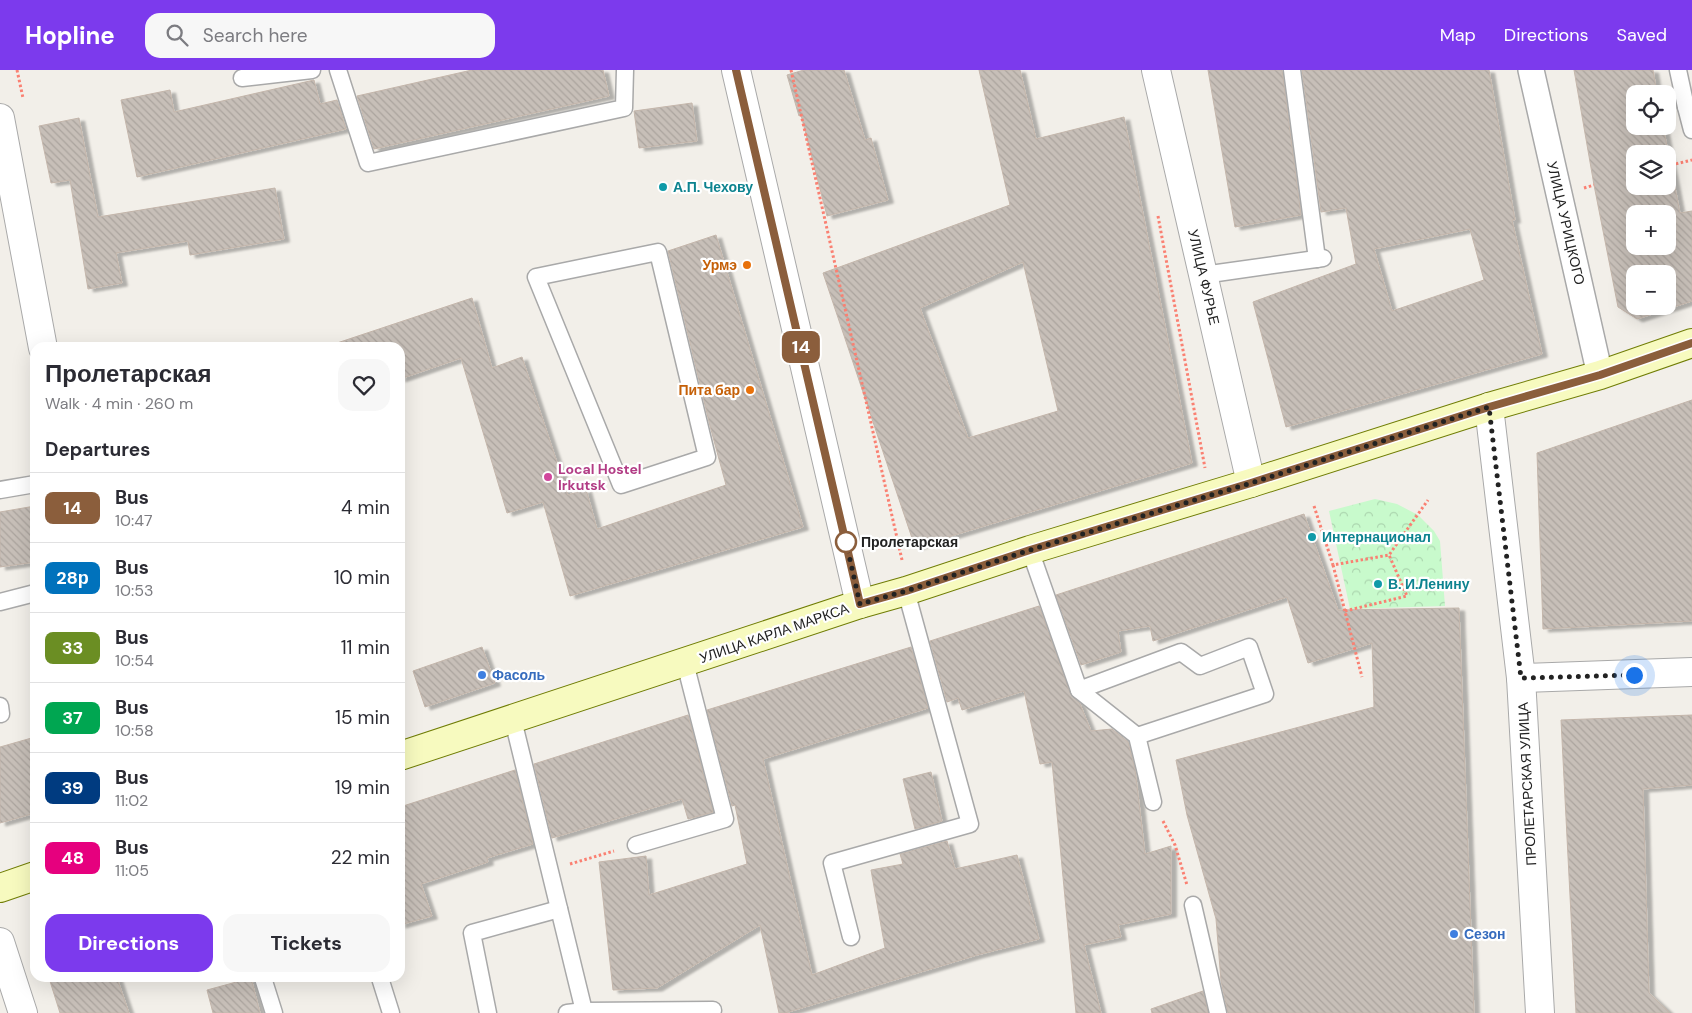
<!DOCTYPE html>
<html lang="en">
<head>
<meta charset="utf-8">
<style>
  body { margin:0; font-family:"DM Sans",sans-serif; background:#f7f7f7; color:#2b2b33; height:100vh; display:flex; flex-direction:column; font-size:19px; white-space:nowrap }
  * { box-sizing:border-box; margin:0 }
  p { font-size:16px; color:#7c7c81 }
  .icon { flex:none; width:28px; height:28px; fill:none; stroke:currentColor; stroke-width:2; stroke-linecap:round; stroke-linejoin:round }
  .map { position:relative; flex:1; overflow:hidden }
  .details { position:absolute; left:30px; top:272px; width:375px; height:640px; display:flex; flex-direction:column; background:#fff; border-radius:15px; box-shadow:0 5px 20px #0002 }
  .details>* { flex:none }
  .badge { padding:0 10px; border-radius:8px; font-size:18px; line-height:32px }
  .controls { position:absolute; left:1626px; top:15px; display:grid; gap:10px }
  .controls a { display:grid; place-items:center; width:50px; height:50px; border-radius:10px; background:#fff; box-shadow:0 5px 20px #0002; font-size:25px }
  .you { position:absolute; width:25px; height:25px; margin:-12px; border:4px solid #fff; border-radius:50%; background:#1a73e8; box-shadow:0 0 0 8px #1a73e833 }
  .map>.badge { position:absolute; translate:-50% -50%; box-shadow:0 0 0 2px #fff }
  h2 { padding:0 15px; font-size:19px; line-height:45px }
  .round { display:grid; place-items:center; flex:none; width:52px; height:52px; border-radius:15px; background:#f7f7f7 }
  .summary { display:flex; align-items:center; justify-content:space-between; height:85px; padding:0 15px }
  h1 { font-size:24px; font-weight:700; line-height:38px }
  .cta { display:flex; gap:10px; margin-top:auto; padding:10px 15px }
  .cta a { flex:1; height:58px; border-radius:15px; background:#7c3aed; color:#fff; font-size:20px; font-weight:700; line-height:58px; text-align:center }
  .cta a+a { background:#f7f7f7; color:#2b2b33 }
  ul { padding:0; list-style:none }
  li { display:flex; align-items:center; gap:15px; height:70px; padding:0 15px; border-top:1px solid #e1e1e2 }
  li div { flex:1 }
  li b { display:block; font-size:19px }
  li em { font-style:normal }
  li .badge { min-width:55px; font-weight:700; text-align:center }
  header { display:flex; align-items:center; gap:30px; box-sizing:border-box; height:70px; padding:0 25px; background:#7c3aed; color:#fff }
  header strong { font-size:24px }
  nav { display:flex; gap:28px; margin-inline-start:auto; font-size:18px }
  .search { width:350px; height:45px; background:#f7f7f7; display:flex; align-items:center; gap:12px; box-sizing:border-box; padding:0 18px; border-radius:15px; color:#7c7c81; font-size:19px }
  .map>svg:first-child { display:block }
  .park { fill:url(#park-crowns) }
  .building { fill:url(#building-back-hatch); stroke:#c4b6ab; fill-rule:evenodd; filter:url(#shadow) }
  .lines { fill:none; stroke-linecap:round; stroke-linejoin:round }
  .service-casing { stroke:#a9a9a9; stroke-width:19 }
  .pedestrian-casing { stroke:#a9a9a9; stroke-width:28 }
  .minor-casing { stroke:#a9a9a9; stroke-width:30 }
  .tertiary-casing { stroke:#a9a9a9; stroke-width:30 }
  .secondary-casing { stroke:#707d05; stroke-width:30 }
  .path { stroke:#fa8072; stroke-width:3; stroke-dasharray:2.5 2.5; stroke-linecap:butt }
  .service { stroke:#fff; stroke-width:16 }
  .pedestrian { stroke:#fff; stroke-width:25 }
  .minor { stroke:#fff; stroke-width:28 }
  .tertiary { stroke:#fff; stroke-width:28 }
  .secondary { stroke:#f7fabf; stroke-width:28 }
  .line-casing { stroke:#fff; stroke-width:11 }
  .line { stroke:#8b5e3c; stroke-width:8 }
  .walk { stroke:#222; stroke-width:5; stroke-dasharray:0 9 }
  .culture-dot { fill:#0f9aa8; stroke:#fff; stroke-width:2 }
  .food-dot { fill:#e8710a; stroke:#fff; stroke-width:2 }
  .hotel-dot { fill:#d1479c; stroke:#fff; stroke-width:2 }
  .stop-dot { fill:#fff; stroke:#8b5e3c; stroke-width:2.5 }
  .shop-dot { fill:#3f7fe0; stroke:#fff; stroke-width:2 }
  .labels { text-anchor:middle; stroke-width:4.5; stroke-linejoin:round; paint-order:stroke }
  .culture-label { font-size:14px; font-weight:bold; fill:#0d838f; stroke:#fff; text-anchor:start }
  .street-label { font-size:14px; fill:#222; stroke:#fff }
  .food-label { font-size:14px; font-weight:bold; fill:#c56008; stroke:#fff; text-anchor:end }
  .hotel-label { font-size:14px; font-weight:bold; fill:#b23c85; stroke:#fff; text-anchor:start }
  .stop-label { font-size:14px; font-weight:bold; fill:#222; stroke:#fff; text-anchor:start }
  .shop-label { font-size:14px; font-weight:bold; fill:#366cbe; stroke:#fff; text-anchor:start }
</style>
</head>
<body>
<header>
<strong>Hopline</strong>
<div class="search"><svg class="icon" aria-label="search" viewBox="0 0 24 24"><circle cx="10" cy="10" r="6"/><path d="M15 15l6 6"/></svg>Search here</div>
<nav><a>Map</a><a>Directions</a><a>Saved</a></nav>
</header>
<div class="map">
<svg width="1692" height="943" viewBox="0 0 1692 943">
  <defs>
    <pattern id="park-crowns" width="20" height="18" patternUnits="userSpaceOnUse" patternTransform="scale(1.25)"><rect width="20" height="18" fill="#c8facc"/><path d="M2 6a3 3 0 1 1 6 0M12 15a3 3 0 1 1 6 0" fill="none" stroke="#acd6af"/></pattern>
    <pattern id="building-back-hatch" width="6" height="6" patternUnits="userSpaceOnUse" patternTransform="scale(1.25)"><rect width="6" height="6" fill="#c7bfb8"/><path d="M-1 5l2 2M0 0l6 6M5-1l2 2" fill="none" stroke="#aba49e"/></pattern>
    <filter id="shadow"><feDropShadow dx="5.5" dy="3" stdDeviation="1" flood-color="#0004"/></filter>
  </defs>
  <rect width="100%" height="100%" fill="#f2efe9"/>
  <!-- park -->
  <path class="park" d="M 1375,429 L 1397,434 L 1418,445 L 1434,461 L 1440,471 L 1445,536 L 1350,539 L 1329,441 Z"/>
  <!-- building -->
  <g class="building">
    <path d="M 472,0 L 603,0 L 609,26 L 374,79 L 357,26 Z"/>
    <path d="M 804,0 L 844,0 L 865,70 L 871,68 L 888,130 L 827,146 L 801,45 L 799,46 L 787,5 Z"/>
    <path d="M 979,0 L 1020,0 L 1036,69 L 1124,47 L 1192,393 L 915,477 L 823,203 L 1010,135 ZM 1023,192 L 1058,341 L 968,368 L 920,238 Z"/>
    <path d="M 1208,0 L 1282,0 L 1301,145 L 1235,157 Z"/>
    <path d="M 1302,0 L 1489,0 L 1515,150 L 1512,150 L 1542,284 L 1286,357 L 1253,232 L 1356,194 L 1346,138 L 1321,142 ZM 1470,159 L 1484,210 L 1392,241 L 1374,179 Z"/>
    <path d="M 1574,0 L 1653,0 L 1657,24 L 1635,24 L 1635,56 L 1663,56 L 1680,143 L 1692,141 L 1692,231 L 1637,249 L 1618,237 L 1594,115 ZM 1635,84 L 1668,84 L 1668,116 L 1635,116 ZM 1635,144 L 1668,144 L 1668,176 L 1635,176 ZM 1635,204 L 1668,204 L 1668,236 L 1635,236 Z"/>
    <path d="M 314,10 L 320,34 L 337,30 L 346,59 L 137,107 L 121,30 L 170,20 L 174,42 Z"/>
    <path d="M 692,33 L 697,71 L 639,78 L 634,41 Z"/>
    <path d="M 79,48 L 98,147 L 275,118 L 284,169 L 190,185 L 188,171 L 116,183 L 122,213 L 88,219 L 70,110 L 51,113 L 39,56 Z"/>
    <path d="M 716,165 L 803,457 L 570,526 L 543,432 L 507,443 L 461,288 L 400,309 L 400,278 L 338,278 L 337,273 L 472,228 L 492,298 L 522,287 L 568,425 L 586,419 L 597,459 L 726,415 L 710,356 L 668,181 Z"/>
    <path d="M 1692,330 L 1692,551 L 1543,559 L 1537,383 Z"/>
    <path d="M 35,436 L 35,492 L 0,497 L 0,442 Z"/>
    <path d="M 1304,444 L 1338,540 L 1459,538 L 1474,943 L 1228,943 L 1221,911 L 1216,849 L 1187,745 L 1176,690 L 1374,637 L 1372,573 L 1308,593 L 1287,527 L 1153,571 L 1150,556 L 1118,561 L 1121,582 L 1081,595 L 1056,525 Z"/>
    <path d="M 1039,536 L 1070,623 L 1080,634 L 1091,661 L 1112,659 L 1128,672 L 1135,699 L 1145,784 L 1171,776 L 1171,844 L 1118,855 L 1121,867 L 1084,875 L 1101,943 L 1076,943 L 1052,692 L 1040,694 L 1024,621 L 962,640 L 958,628 L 947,632 L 930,571 Z"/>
    <path d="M 482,577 L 495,613 L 425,637 L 413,601 Z"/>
    <path d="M 911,577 L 928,638 L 763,689 L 812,905 L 885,878 L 871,800 L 903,794 L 900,784 L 947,771 L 955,799 L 1017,785 L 1039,869 L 977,885 L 785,943 L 779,943 L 760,855 L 657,918 L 613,920 L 599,792 L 646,786 L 649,825 L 747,794 L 735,735 L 732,736 L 707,640 Z"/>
    <path d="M 688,645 L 713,742 L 688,749 L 682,729 L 552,768 L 534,694 Z"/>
    <path d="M 1692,645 L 1692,715 L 1643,719 L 1649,923 L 1670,943 L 1576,943 L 1561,650 Z"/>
    <path d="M 35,667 L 35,743 L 0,753 L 0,677 Z"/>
    <path d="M 515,700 L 533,774 L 487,788 L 488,792 L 421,814 L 432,846 L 400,855 L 400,737 Z"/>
    <path d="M 931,702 L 942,751 L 915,759 L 903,709 Z"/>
    <path d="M 49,908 L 117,908 L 129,943 L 60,943 Z"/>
    <path d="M 251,908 L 260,943 L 213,943 L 207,920 Z"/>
    <path d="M 1203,921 L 1208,943 L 1152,943 L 1151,939 Z"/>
  </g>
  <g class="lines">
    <!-- service casing -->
    <g class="service-casing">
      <g id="service">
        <path d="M 338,0 L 368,93 L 624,38 L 625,0"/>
        <path d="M 1292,0 L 1317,189"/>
        <path d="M 1678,0 L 1686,37"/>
        <path d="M 242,8 L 312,0"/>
        <path d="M 1692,36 L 1686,37 L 1692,60"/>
        <path d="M 658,182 L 707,387 L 621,415 L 536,207 Z"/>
        <path d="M 1203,205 L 1323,188"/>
        <path d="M 0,420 L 35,414"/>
        <path d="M 1030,480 L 1079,620 L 1137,666 L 1153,732"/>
        <path d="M 0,532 L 35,523"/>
        <path d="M 1079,620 L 1181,582 L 1200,596 L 1249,577 L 1265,624 L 1137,666"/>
        <path d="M 0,636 L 1,644"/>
        <path d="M 513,650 L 584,941"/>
        <path d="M 636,775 L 725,749 L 685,593"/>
        <path d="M 1193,835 L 1218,943"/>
        <path d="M 851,867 L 832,793 L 970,754 L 906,521"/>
        <path d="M 263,908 L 274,943"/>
        <path d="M 380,908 L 391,943"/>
        <path d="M 488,943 L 472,863 L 559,839"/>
        <path d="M 567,943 L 584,941 L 713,940"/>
      </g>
    </g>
    <!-- pedestrian casing -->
    <g class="pedestrian-casing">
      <path id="pedestrian" d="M 1531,0 L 1600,305"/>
    </g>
    <!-- minor casing -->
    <g class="minor-casing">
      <g id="minor">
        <path d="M 0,48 L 43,278"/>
        <path d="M 1489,337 L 1521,608 L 1540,943"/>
        <path d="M 1521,608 L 1692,602"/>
      </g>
    </g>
    <!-- tertiary casing -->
    <g class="tertiary-casing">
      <g id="tertiary">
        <path d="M 736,0 L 860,534"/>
        <path d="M 1156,0 L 1251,413"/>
        <path d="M 0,872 L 23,943"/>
      </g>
    </g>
    <!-- secondary casing -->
    <g class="secondary-casing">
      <g id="secondary">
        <path d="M 400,686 L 860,534 L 906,521 L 1030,480 L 1251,413 L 1489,337 L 1600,305 L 1692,273"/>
        <path d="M 0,818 L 35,806"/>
      </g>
    </g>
    <!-- path -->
    <g class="path">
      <path d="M 17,0 L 23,28"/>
      <path d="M 791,0 L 902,490"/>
      <path d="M 1671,95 L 1692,90"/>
      <path d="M 1584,118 L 1594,115"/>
      <path d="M 1158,146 L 1205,398"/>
      <path d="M 1314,436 L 1333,495 L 1389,485 L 1428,430"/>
      <path d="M 1333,495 L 1362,607"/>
      <path d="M 1345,541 L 1407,526 L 1389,485"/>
      <path d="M 1163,751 L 1175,775 L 1187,815"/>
      <path d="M 570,794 L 614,781"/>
    </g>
    <!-- service -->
    <use href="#service" class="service"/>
    <!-- pedestrian -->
    <use href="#pedestrian" class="pedestrian"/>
    <!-- minor -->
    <use href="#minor" class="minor"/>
    <!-- tertiary -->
    <use href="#tertiary" class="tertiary"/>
    <!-- secondary -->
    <use href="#secondary" class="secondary"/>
  </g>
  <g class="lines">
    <!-- line casing -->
    <g class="line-casing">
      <path id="line" d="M 736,0 L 860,534 L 906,521 L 1030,480 L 1251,413 L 1489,337 L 1600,305 L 1692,273"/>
    </g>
    <!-- line -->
    <use href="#line" class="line"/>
    <!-- walk -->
    <path class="walk" d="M 846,472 L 860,534 L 906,521 L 1030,480 L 1251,413 L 1489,337 L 1521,608 L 1634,605"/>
  </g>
  <!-- markers -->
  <g class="culture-dot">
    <circle cx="663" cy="117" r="5"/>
    <circle cx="1312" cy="467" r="5"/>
    <circle cx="1378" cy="514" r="5"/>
  </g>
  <g class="food-dot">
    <circle cx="747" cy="195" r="5"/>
    <circle cx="750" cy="320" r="5"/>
  </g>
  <circle class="hotel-dot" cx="548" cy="407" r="5"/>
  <circle class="stop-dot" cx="846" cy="472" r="10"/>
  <g class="shop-dot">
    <circle cx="482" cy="605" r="5"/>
    <circle cx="1454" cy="864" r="5"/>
  </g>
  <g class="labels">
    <!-- culture labels -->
    <g class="culture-label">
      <text x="673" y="122">А.П. Чехову</text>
      <text x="1322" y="472">Интернационал</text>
      <text x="1388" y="519">В. И.Ленину</text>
    </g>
    <!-- street labels -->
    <g class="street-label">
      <text transform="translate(1566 153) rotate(77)" y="5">УЛИЦА УРИЦКОГО</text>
      <text transform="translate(1204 207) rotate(77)" y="5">УЛИЦА ФУРЬЕ</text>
      <text transform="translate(774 563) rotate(-19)" y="5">УЛИЦА КАРЛА МАРКСА</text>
      <text transform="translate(1527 714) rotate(-93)" y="5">ПРОЛЕТАРСКАЯ УЛИЦА</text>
    </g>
    <!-- food labels -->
    <g class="food-label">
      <text x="737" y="200">Урмэ</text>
      <text x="740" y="325">Пита бар</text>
    </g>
    <!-- hotel labels -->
    <g class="hotel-label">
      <text x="558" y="404">Local Hostel<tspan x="558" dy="16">Irkutsk</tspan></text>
    </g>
    <!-- stop labels -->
    <g class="stop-label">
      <text x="861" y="477">Пролетарская</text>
    </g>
    <!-- shop labels -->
    <g class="shop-label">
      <text x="492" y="610">Фасоль</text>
      <text x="1464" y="869">Сезон</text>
    </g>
  </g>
</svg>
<div class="controls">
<a><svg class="icon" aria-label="locate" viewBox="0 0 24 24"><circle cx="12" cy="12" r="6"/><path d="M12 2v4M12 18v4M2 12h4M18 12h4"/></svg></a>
<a><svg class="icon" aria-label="layers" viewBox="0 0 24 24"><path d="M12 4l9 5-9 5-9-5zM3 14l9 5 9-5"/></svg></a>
<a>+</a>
<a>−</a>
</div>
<div class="you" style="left:1634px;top:605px"></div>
<b class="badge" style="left:801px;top:277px;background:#8b5e3c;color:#fff">14</b>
<section class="details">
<div class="summary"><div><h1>Пролетарская</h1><p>Walk · 4 min · 260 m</p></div><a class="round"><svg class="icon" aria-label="heart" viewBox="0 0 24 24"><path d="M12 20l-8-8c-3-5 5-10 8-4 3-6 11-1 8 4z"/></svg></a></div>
<h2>Departures</h2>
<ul>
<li><span class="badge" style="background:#8b5e3c;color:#fff">14</span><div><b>Bus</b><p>10:47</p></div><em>4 min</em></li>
<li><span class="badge" style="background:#0072bc;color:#fff">28р</span><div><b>Bus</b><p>10:53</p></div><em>10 min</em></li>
<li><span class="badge" style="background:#6b8e23;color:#fff">33</span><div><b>Bus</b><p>10:54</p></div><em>11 min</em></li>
<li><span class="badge" style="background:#00a651;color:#fff">37</span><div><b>Bus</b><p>10:58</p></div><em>15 min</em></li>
<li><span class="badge" style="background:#003b80;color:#fff">39</span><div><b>Bus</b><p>11:02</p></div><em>19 min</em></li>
<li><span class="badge" style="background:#e6007e;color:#fff">48</span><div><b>Bus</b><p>11:05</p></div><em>22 min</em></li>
</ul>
<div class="cta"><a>Directions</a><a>Tickets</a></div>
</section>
</div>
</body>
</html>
